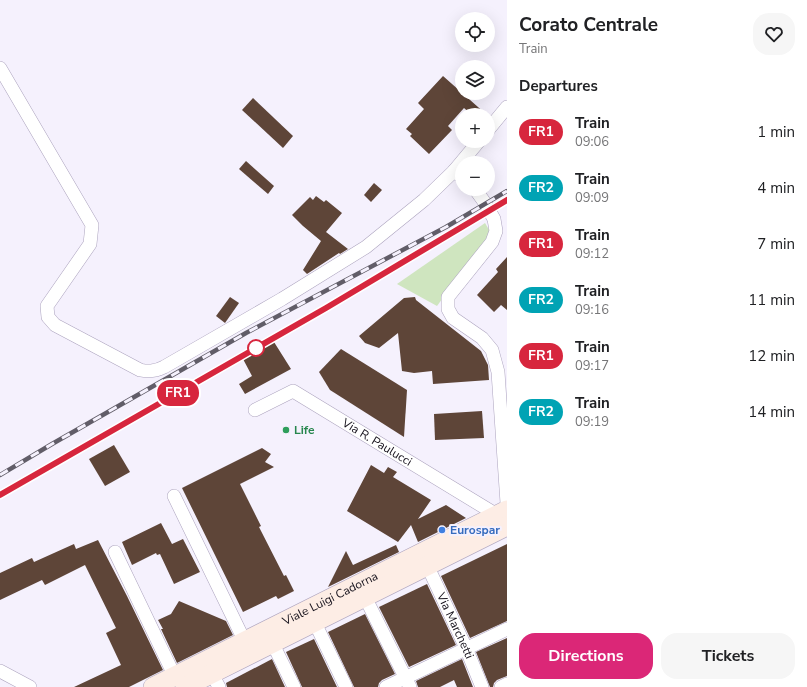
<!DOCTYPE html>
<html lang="en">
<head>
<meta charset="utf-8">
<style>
  body { margin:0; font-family:"Nunito Sans",sans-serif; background:#f6f6f6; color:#202124; height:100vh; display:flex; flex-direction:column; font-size:15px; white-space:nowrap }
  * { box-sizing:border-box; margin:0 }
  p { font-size:13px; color:#757577 }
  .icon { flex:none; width:22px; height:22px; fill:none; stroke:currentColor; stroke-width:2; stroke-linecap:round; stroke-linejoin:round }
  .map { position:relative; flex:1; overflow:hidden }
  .panel { display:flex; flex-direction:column; background:#fff; width:300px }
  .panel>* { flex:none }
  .badge { padding:0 8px; border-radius:13px; font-size:14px; line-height:26px }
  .controls { position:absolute; left:455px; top:12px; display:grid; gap:8px }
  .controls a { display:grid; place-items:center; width:40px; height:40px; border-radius:50%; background:#fff; box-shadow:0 4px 16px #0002; font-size:20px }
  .map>.badge { position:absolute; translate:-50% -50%; box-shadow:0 0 0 2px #fff }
  h2 { padding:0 12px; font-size:15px; line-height:36px }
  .round { display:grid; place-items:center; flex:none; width:42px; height:42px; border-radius:16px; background:#f6f6f6 }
  .headline { display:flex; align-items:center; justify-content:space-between; height:68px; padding:0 12px }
  h1 { font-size:19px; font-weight:700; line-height:30px }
  .button { display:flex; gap:8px; margin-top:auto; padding:8px 12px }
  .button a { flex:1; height:46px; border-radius:16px; background:#db2777; color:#fff; font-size:16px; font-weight:700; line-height:46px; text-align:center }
  .button a+a { background:#f6f6f6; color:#202124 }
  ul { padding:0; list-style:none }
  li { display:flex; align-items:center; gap:12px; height:56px; padding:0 12px }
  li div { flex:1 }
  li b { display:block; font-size:15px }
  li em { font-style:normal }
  li .badge { min-width:44px; font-weight:700; text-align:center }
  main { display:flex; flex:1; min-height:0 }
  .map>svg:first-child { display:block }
  .green { fill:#cfe5bf }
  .building { fill:#5e4538 }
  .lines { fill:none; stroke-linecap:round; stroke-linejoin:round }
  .street-casing { stroke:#aca3be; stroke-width:14 }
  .secondary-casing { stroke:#aca3be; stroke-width:20 }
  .street { stroke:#fff; stroke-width:13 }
  .secondary { stroke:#fdede5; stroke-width:19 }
  .rail-casing { stroke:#615d68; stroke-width:4.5 }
  .rail { stroke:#f5f1fd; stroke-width:3; stroke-dasharray:9; stroke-linecap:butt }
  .line-casing { stroke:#fff; stroke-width:9 }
  .line { stroke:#d7263d; stroke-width:6 }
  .stop-dot { fill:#fff; stroke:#d7263d; stroke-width:2 }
  .leisure-dot { fill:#2e9e5b; stroke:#f5f1fd; stroke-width:1.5 }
  .shop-dot { fill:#3f7fe0; stroke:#f5f1fd; stroke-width:1.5 }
  .labels { text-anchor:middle; stroke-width:4; stroke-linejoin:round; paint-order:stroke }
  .leisure-label { font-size:12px; font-weight:bold; fill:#27864d; stroke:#f5f1fd; text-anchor:start }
  .street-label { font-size:12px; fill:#16121c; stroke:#f5f1fd }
  .shop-label { font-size:12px; font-weight:bold; fill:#366cbe; stroke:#f5f1fd; text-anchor:start }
</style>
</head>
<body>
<main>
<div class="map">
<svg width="507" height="687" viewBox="0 0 507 687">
  <rect width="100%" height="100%" fill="#f5f1fd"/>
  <!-- green -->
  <path class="green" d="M 485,223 L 491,233 L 437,306 L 397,284 Z"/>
  <!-- building -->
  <g class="building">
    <path d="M 443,76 L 487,115 L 472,115 L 464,108 L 448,126 L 452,130 L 429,154 L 410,136 L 412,134 L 406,129 L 424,109 L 418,103 Z"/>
    <path d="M 253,98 L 293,136 L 283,148 L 242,110 Z"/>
    <path d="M 246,161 L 274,186 L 268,194 L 239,169 Z"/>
    <path d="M 374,183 L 382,190 L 371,202 L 364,195 Z"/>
    <path d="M 316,196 L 324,202 L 326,200 L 342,213 L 326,232 L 348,249 L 340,254 L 339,253 L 307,274 L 303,270 L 321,241 L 303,226 L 292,215 L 310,197 L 313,200 Z"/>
    <path d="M 507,257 L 507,310 L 501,305 L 494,312 L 477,295 L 498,272 L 496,269 Z"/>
    <path d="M 230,297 L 239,303 L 225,323 L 216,316 Z"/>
    <path d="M 415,297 L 416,300 L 481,351 L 488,365 L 489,380 L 433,384 L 432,371 L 414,373 L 402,371 L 398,333 L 379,348 L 365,343 L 359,336 L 404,298 Z"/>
    <path d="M 274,342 L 291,369 L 245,394 L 239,384 L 252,376 L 243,359 Z"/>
    <path d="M 341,349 L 407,390 L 404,437 L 330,390 L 319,372 Z"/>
    <path d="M 482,411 L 484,438 L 435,440 L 434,414 Z"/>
    <path d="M 114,445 L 130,472 L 105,486 L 89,459 Z"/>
    <path d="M 262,448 L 271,454 L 265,462 L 274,467 L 240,484 L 261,526 L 259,527 L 284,576 L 286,575 L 294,591 L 278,599 L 276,596 L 243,612 L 182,488 Z"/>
    <path d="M 371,465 L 384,473 L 388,467 L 397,472 L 393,477 L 431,500 L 418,519 L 446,505 L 466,518 L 418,542 L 411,525 L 398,542 L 347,511 Z"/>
    <path d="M 161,523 L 172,544 L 183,539 L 200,572 L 174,584 L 160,554 L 157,555 L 156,553 L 132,565 L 122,542 Z"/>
    <path d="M 98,540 L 127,596 L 163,670 L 129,687 L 74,687 L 121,665 L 106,633 L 116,628 L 85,565 L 45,585 L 42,580 L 0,600 L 0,573 L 32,558 L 34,562 L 74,544 L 76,549 Z"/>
    <path d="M 507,544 L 507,621 L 470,638 L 441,576 Z"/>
    <path d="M 396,545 L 399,552 L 328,587 L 346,551 L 353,565 Z"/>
    <path d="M 427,584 L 456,645 L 409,667 L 379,607 Z"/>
    <path d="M 179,601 L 226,621 L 233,635 L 177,663 L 161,629 L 163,629 L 158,620 L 171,614 Z"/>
    <path d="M 365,614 L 395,674 L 382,680 L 379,683 L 378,687 L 354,687 L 328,632 Z"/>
    <path d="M 507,638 L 507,676 L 497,680 L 494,683 L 493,687 L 490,687 L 476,652 Z"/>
    <path d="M 314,639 L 337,687 L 302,687 L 286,652 Z"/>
    <path d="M 272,659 L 285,687 L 227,687 L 226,683 Z"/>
    <path d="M 462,659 L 473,687 L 457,687 L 454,680 L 440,687 L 418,687 L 416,681 Z"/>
  </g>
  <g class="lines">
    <!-- street casing -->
    <g class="street-casing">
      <g id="street">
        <path d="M 0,68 L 92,225 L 90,244 L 47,306 L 48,317 L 55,325 L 140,370 C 150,372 156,371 164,367 L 282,299 L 366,247 L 424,200 L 454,171 L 462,177"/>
        <path d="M 488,130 L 507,107"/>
        <path d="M 454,171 L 479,141"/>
        <path d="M 475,189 L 485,203 L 494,219 L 496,231 L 492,242 L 448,297 L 448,309 L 453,318 L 482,338 L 492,350 L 498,372 L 507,503"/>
        <path id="s1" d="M 255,410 L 293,391 L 497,515"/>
        <path d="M 174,496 L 245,642"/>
        <path d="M 115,552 L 175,677"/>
        <path id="s2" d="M 427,565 L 466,648 L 482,687"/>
        <path d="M 365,597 L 410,687"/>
        <path d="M 315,623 L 346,687"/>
        <path d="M 269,636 L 294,687"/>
        <path d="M 0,671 L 30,687"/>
        <path d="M 212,674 L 219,687"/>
        <path d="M 386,687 L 507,629"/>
        <path d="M 501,687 L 507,684"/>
      </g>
    </g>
    <!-- secondary casing -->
    <g class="secondary-casing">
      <g id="secondary">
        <path id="s3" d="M 153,687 L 507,510"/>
        <path d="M 185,687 L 507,526"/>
      </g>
    </g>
    <!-- street -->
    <use href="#street" class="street"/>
    <!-- secondary -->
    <use href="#secondary" class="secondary"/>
    <!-- rail casing -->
    <g class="rail-casing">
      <g id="rail">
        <path d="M 0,475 L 52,444 L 246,333 L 446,227 L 507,191"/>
        <path d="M 0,495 L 364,285 L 507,200"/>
      </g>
    </g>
    <!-- rail -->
    <use href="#rail" class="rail"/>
  </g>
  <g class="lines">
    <!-- line casing -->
    <g class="line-casing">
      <path id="line" d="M 0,495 L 326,308 L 507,200"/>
    </g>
    <!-- line -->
    <use href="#line" class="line"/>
  </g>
  <!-- markers -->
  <circle class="stop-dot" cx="256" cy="348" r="8"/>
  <circle class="leisure-dot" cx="286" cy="430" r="4"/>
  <circle class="shop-dot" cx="442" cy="530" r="4"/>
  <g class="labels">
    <!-- leisure labels -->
    <g class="leisure-label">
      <text x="294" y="434">Life</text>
    </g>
    <!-- street labels -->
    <g class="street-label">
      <text dy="4" stroke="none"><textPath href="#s1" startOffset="141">Via R. Paulucci</textPath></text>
      <text dy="4" stroke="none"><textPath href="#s3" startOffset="198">Viale Luigi Cadorna</textPath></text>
      <text dy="4" stroke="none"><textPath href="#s2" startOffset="67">Via Marchetti</textPath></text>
    </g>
    <!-- shop labels -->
    <g class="shop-label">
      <text x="450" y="534">Eurospar</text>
    </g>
  </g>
</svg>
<div class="controls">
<a><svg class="icon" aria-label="locate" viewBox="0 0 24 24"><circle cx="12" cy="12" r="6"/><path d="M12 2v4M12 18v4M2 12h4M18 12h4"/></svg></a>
<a><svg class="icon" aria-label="layers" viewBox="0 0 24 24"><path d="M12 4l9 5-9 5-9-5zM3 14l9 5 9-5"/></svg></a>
<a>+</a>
<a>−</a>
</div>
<b class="badge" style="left:178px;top:393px;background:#d7263d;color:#fff">FR1</b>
</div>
<section class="panel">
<div class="headline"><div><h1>Corato Centrale</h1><p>Train</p></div><a class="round"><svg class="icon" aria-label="heart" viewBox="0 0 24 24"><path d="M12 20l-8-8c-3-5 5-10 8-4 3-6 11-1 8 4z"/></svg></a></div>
<h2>Departures</h2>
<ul>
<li><span class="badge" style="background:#d7263d;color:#fff">FR1</span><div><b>Train</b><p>09:06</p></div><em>1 min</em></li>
<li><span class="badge" style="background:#00a3b4;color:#fff">FR2</span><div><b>Train</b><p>09:09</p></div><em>4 min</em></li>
<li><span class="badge" style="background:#d7263d;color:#fff">FR1</span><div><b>Train</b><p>09:12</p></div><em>7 min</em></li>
<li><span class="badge" style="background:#00a3b4;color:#fff">FR2</span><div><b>Train</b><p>09:16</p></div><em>11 min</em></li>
<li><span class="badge" style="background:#d7263d;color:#fff">FR1</span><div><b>Train</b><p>09:17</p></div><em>12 min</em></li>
<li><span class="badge" style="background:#00a3b4;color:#fff">FR2</span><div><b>Train</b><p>09:19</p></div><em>14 min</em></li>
</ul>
<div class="button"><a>Directions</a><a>Tickets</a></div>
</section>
</main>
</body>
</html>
